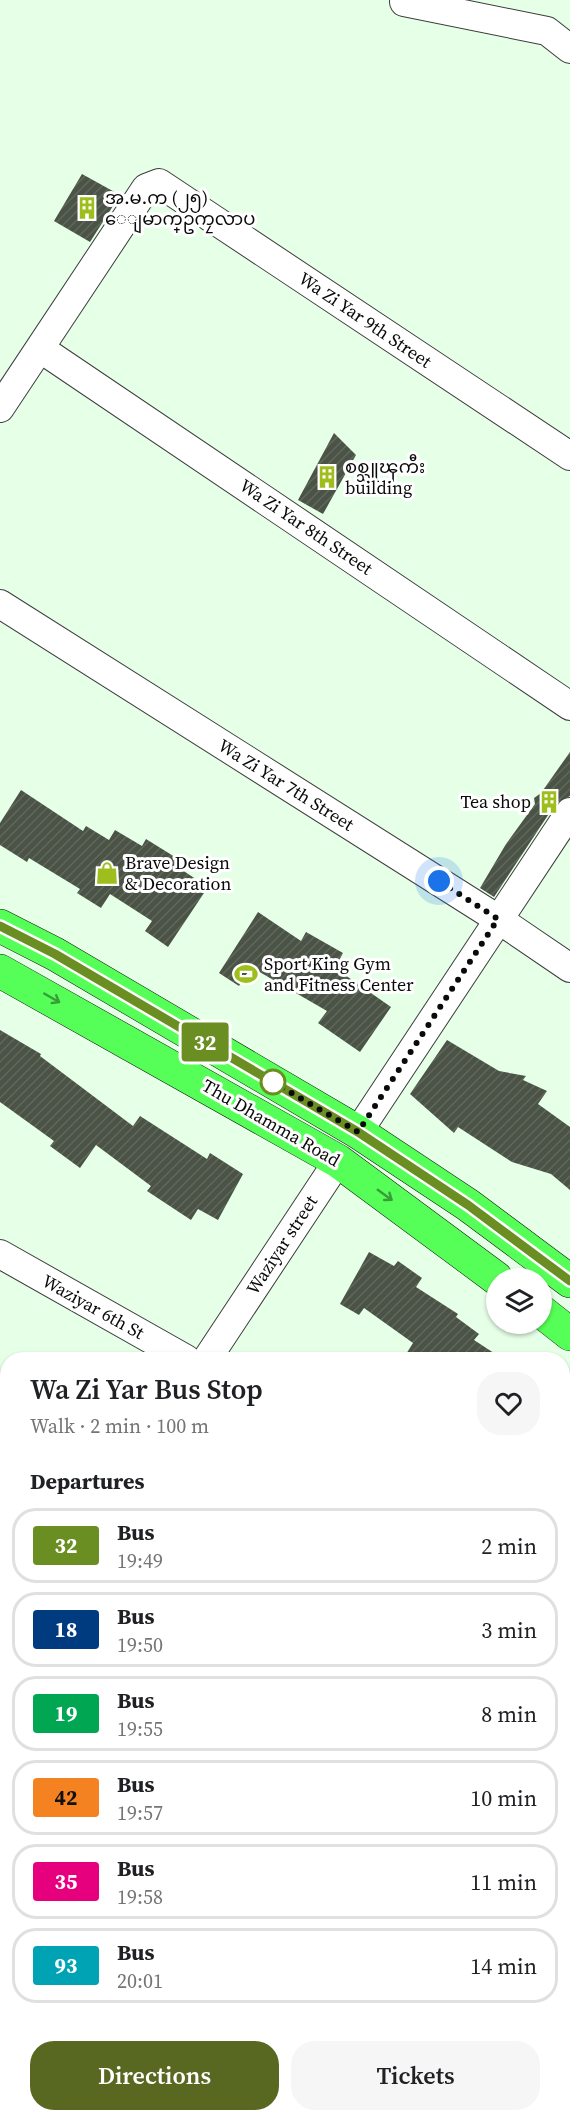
<!DOCTYPE html>
<html lang="en">
<head>
<meta charset="utf-8">
<style>
  body { margin:0; font-family:"Source Serif 4","Noto Sans Myanmar",serif; background:#f6f6f6; color:#202124; height:100vh; display:flex; flex-direction:column; font-size:22px; white-space:nowrap }
  * { box-sizing:border-box; margin:0 }
  p { font-size:20px; color:#757577 }
  .icon { flex:none; width:33px; height:33px; fill:none; stroke:currentColor; stroke-width:2; stroke-linecap:round; stroke-linejoin:round }
  .map { position:relative; flex:1; overflow:hidden }
  .drawer { position:absolute; left:0px; top:1352px; width:570px; height:770px; display:flex; flex-direction:column; background:#fff; border-radius:24px 24px 0 0; box-shadow:0 2px 4px #0004 }
  .drawer>* { flex:none }
  .badge { padding:0 12px; border-radius:4px; font-size:21px; line-height:39px }
  .tools { position:absolute; left:486px; top:1268px; display:grid; gap:12px }
  .tools a { display:grid; place-items:center; width:66px; height:66px; border-radius:50%; background:#fff; box-shadow:0 2px 4px #0004; font-size:30px }
  .you { position:absolute; width:30px; height:30px; margin:-15px; border:4px solid #fff; border-radius:50%; background:#1a73e8; box-shadow:0 0 0 9px #1a73e833 }
  .map>.badge { position:absolute; translate:-50% -50%; box-shadow:0 0 0 3px #fff }
  h2 { padding:0 30px; font-size:22px; line-height:54px }
  .round { display:grid; place-items:center; flex:none; width:63px; height:63px; border-radius:24px; background:#f6f6f6 }
  .head { display:flex; align-items:center; justify-content:space-between; height:102px; padding:0 30px }
  h1 { font-size:28px; font-weight:600; line-height:45px }
  .button { display:flex; gap:12px; margin-top:auto; padding:12px 30px }
  .button a { flex:1; height:69px; border-radius:24px; background:#596821; color:#fff; font-size:24px; font-weight:600; line-height:69px; text-align:center }
  .button a+a { background:#f6f6f6; color:#202124 }
  ul { padding:0; list-style:none }
  li { display:flex; align-items:center; gap:18px; height:75px; margin:0 12px 9px; padding:0 18px; border:3px solid #e0e0e0; border-radius:24px }
  li div { flex:1 }
  li b { display:block; font-size:22px }
  li em { font-style:normal }
  li .badge { min-width:66px; font-weight:700; text-align:center }
  .map>svg:first-child { display:block }
  .water { fill:url(#water-rules); stroke:#972dd2; stroke-width:1.5 }
  .building { fill:url(#building-hatch) }
  .lines { fill:none; stroke-linecap:round; stroke-linejoin:round }
  .street-casing { stroke:#3d3d3d; stroke-width:30 }
  .primary-casing { stroke:#1b1b1b; stroke-width:34 }
  .street { stroke:#fff; stroke-width:28 }
  .primary { stroke:#56ff57; stroke-width:33 }
  .oneway { stroke:#389d38 }
  .line-casing { stroke:#fff; stroke-width:14 }
  .line { stroke:#6b8e23; stroke-width:9 }
  .walk { stroke:#0a0a0a; stroke-width:6; stroke-dasharray:0 10.8 }
  .stop-dot { fill:#fff; stroke:#6b8e23; stroke-width:3 }
  .labels { text-anchor:middle; stroke-width:6; stroke-linejoin:round; paint-order:stroke }
  .poi-label { font-size:18px; fill:#0a0a0a; stroke:#fff; text-anchor:start }
  .street-label { font-size:18px; fill:#0a0a0a; stroke:#fff }
</style>
</head>
<body>
<div class="map">
<svg width="570" height="2120" viewBox="0 0 570 2120">
  <defs>
    <pattern id="water-rules" width="6" height="5" patternUnits="userSpaceOnUse" patternTransform="scale(1.5)"><rect width="6" height="5" fill="#daa9f8"/><path d="M0 2.5h6" fill="none" stroke="#ba90d3"/></pattern>
    <pattern id="building-hatch" width="6" height="6" patternUnits="userSpaceOnUse" patternTransform="scale(1.5)"><rect width="6" height="6" fill="#4a5346"/><path d="M-1 1l2-2M0 6l6-6M5 7l2-2" fill="none" stroke="#60675c"/></pattern>
  </defs>
  <rect width="100%" height="100%" fill="#e6ffe7"/>
  <!-- water -->
  <path class="water" d="M 570,1906 L 570,2120 L 388,2120 L 394,2114 L 562,2114 L 562,1915 Z"/>
  <!-- building -->
  <g class="building">
    <path d="M 82,174 L 120,195 L 90,242 L 54,221 Z"/>
    <path d="M 334,433 L 356,455 L 323,514 L 298,500 Z"/>
    <path d="M 570,752 L 570,796 L 556,803 L 494,897 L 480,888 L 506,844 L 535,804 L 534,798 L 541,793 Z"/>
    <path d="M 21,790 L 83,831 L 86,826 L 109,840 L 115,830 L 142,846 L 146,839 L 183,862 L 179,868 L 208,887 L 168,947 L 145,931 L 152,921 L 110,894 L 101,908 L 77,893 L 80,889 L 29,858 L 27,862 L 0,845 L 0,823 Z"/>
    <path d="M 258,912 L 301,941 L 306,932 L 343,953 L 335,968 L 391,1007 L 360,1052 L 318,1023 L 327,1011 L 251,967 L 239,986 L 219,973 Z"/>
    <path d="M 0,1030 L 41,1054 L 40,1056 L 133,1126 L 140,1116 L 207,1159 L 210,1153 L 243,1174 L 218,1220 L 198,1209 L 191,1220 L 147,1191 L 151,1186 L 96,1145 L 80,1168 L 50,1146 L 54,1141 L 0,1102 Z"/>
    <path d="M 447,1040 L 499,1071 L 526,1076 L 523,1080 L 547,1091 L 538,1104 L 570,1127 L 570,1190 L 551,1174 L 512,1162 L 458,1127 L 454,1133 L 410,1094 Z"/>
    <path d="M 369,1252 L 394,1266 L 398,1261 L 422,1278 L 416,1287 L 458,1314 L 456,1317 L 479,1334 L 474,1340 L 503,1359 L 403,1359 L 413,1343 L 364,1308 L 359,1315 L 340,1304 Z"/>
  </g>
  <g class="lines">
    <!-- street casing -->
    <g class="street-casing">
      <g id="street">
        <path d="M 404,2 L 547,31 L 570,49"/>
        <path d="M 41,349 L 570,706"/>
        <path d="M 0,408 L 146,188 L 159,183 L 570,456"/>
        <path d="M 0,604 L 498,919 L 570,968"/>
        <path d="M 358,1132 L 570,812"/>
        <path d="M 0,1254 L 186,1359"/>
        <path d="M 207,1359 L 338,1161"/>
        <path d="M 0,1515 L 8,1520"/>
        <path d="M 562,1633 L 570,1639"/>
        <path d="M 0,1662 L 8,1651"/>
        <path d="M 562,1682 L 570,1672"/>
        <path d="M 0,1845 L 8,1850"/>
        <path d="M 9,2114 L 18,2120"/>
        <path d="M 133,2120 L 137,2114"/>
      </g>
    </g>
    <!-- primary casing -->
    <g class="primary-casing">
      <g id="primary">
        <path d="M 0,926 L 55,954 L 358,1132 L 468,1205 L 570,1281"/>
        <path d="M 0,971 L 338,1161 L 496,1278"/>
        <path d="M 542,1312 L 570,1334"/>
      </g>
    </g>
    <!-- street -->
    <use href="#street" class="street"/>
    <!-- primary -->
    <use href="#primary" class="primary"/>
  </g>
  <!-- one-way arrows -->
  <defs><path id="oneway-shaft" d="M-6 0H5M1.5-3L5.5 0L1.5 3" fill="none" stroke-width="1.6" stroke-linecap="round" stroke-linejoin="round" transform="scale(1.5)"/></defs>
  <g class="oneway">
    <use href="#oneway-shaft" transform="translate(52 998) rotate(30)"/>
    <use href="#oneway-shaft" transform="translate(385 1195) rotate(36)"/>
  </g>
  <g class="lines">
    <!-- line casing -->
    <g class="line-casing">
      <path id="line" d="M 0,926 L 55,954 L 358,1132 L 468,1205 L 570,1281"/>
    </g>
    <!-- line -->
    <use href="#line" class="line"/>
    <!-- walk -->
    <path class="walk" d="M 273,1082 L 358,1132 L 498,919 L 439,881"/>
  </g>
  <!-- icons -->
  <defs>
    <g id="building-bare" transform="scale(1.8)"><path d="M-4-6H4V6H1V3H-1V6H-4ZM-2.5-4.3h1.7v1.8h-1.7ZM.8-4.3h1.7v1.8H.8ZM-2.5-1h1.7V.8h-1.7ZM.8-1h1.7V.8H.8Z" fill="#9ebe1e" stroke="#fff" stroke-width="2.5" paint-order="stroke"/></g>
    <g id="shop-bare" transform="scale(1.8)"><path d="M-5-2.5h2.3a2.7 3.5 0 0 1 5.4 0H5L5.5 6h-11ZM-1.5-2.5h3a1.5 2.3 0 0 0-3 0Z" fill="#9ebe1e" stroke="#fff" stroke-width="2.5" paint-order="stroke"/></g>
    <g id="stadium-bare" transform="scale(1.8)"><path d="M0-5a6.5 5 0 1 0 0 10a6.5 5 0 1 0 0-10ZM-3.5-1.8h7v3.6h-7Z" fill="#9ebe1e" stroke="#fff" stroke-width="2.5" paint-order="stroke"/></g>
  </defs>
  <g fill-rule="evenodd">
    <use href="#building-bare" x="87" y="208"/>
    <use href="#building-bare" x="327" y="477"/>
    <use href="#building-bare" x="549" y="802"/>
    <use href="#shop-bare" x="107" y="873"/>
    <use href="#stadium-bare" x="246" y="974"/>
  </g>
  <!-- markers -->
  <circle class="stop-dot" cx="273" cy="1082" r="12"/>
  <g class="labels">
    <!-- poi labels -->
    <g class="poi-label">
      <text x="105" y="204">အ.မ.က (၂၅)<tspan x="105" dy="21">ေျမာက္ဥကၠလာပ</tspan></text>
      <text x="345" y="473">စစ္သူၾကီး<tspan x="345" dy="21">building</tspan></text>
      <text x="531" y="808" text-anchor="end">Tea shop</text>
      <text x="125" y="869">Brave Design<tspan x="125" dy="21">&amp; Decoration</tspan></text>
      <text x="264" y="970">Sport King Gym<tspan x="264" dy="21">and Fitness Center</tspan></text>
    </g>
    <!-- street labels -->
    <g class="street-label">
      <text transform="translate(365 320) rotate(34)" y="6">Wa Zi Yar 9th Street</text>
      <text transform="translate(306 527) rotate(34)" y="6">Wa Zi Yar 8th Street</text>
      <text transform="translate(286 785) rotate(32)" y="6">Wa Zi Yar 7th Street</text>
      <text transform="translate(271 1123) rotate(30)" y="6">Thu Dhamma Road</text>
      <text transform="translate(282 1245) rotate(-57)" y="6">Waziyar street</text>
      <text transform="translate(93 1307) rotate(29)" y="6">Waziyar 6th St</text>
    </g>
  </g>
</svg>
<div class="tools">
<a><svg class="icon" aria-label="layers" viewBox="0 0 24 24"><path d="M12 4l9 5-9 5-9-5zM3 14l9 5 9-5"/></svg></a>
</div>
<div class="you" style="left:439px;top:881px"></div>
<b class="badge" style="left:205px;top:1042px;background:#6b8e23;color:#fff">32</b>
<section class="drawer">
<div class="head"><div><h1>Wa Zi Yar Bus Stop</h1><p>Walk · 2 min · 100 m</p></div><a class="round"><svg class="icon" aria-label="heart" viewBox="0 0 24 24"><path d="M12 20l-8-8c-3-5 5-10 8-4 3-6 11-1 8 4z"/></svg></a></div>
<h2>Departures</h2>
<ul>
<li><span class="badge" style="background:#6b8e23;color:#fff">32</span><div><b>Bus</b><p>19:49</p></div><em>2 min</em></li>
<li><span class="badge" style="background:#003b80;color:#fff">18</span><div><b>Bus</b><p>19:50</p></div><em>3 min</em></li>
<li><span class="badge" style="background:#00a651;color:#fff">19</span><div><b>Bus</b><p>19:55</p></div><em>8 min</em></li>
<li><span class="badge" style="background:#f58220;color:#111">42</span><div><b>Bus</b><p>19:57</p></div><em>10 min</em></li>
<li><span class="badge" style="background:#e6007e;color:#fff">35</span><div><b>Bus</b><p>19:58</p></div><em>11 min</em></li>
<li><span class="badge" style="background:#00a3b4;color:#fff">93</span><div><b>Bus</b><p>20:01</p></div><em>14 min</em></li>
</ul>
<div class="button"><a>Directions</a><a>Tickets</a></div>
</section>
</div>
</body>
</html>
